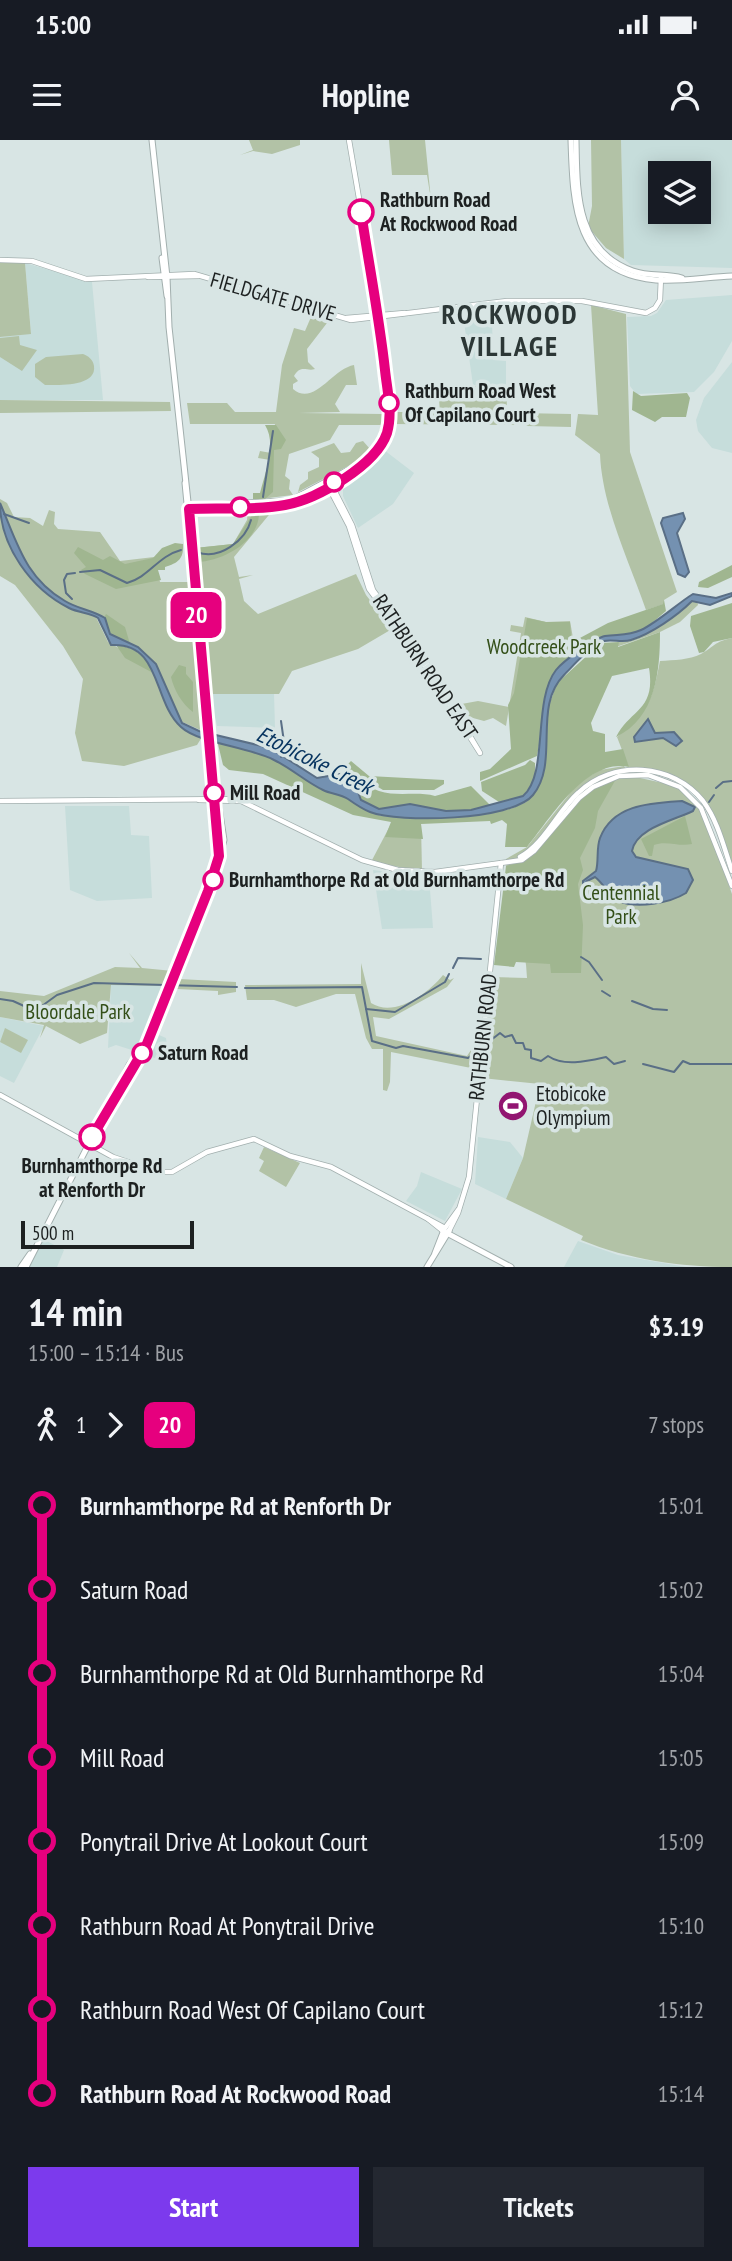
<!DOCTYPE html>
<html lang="en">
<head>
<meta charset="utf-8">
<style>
  body { margin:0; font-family:"PT Sans Narrow",sans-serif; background:#242831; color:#f1f3f6; height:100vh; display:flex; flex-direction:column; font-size:26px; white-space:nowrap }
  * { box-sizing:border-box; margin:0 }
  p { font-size:23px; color:#9ea1a6 }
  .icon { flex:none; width:38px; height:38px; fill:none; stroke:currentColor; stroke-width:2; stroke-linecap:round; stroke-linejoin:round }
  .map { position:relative; height:1127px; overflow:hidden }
  .drawer { display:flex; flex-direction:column; background:#171b24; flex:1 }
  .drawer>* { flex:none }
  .badge { padding:0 14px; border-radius:10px; font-size:24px; line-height:46px }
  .tools { position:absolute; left:648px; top:21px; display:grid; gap:14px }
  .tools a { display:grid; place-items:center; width:63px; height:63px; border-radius:0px; background:#171b24; box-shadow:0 4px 18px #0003; font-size:35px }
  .scale { position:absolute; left:21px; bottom:18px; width:173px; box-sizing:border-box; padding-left:7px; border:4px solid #1d2121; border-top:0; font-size:19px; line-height:24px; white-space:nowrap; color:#1d2121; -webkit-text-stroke:5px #d8e5e4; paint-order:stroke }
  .map>.badge { position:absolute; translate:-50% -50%; box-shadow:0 0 0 4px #fff }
  .legs { display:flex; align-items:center; gap:10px; height:77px; padding:0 28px; font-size:23px }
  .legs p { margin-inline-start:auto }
  .overview { display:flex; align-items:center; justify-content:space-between; height:119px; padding:0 28px }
  h1 { font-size:38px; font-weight:800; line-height:52px }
  .primary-button { display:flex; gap:14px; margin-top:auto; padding:14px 28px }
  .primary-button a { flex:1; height:80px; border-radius:0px; background:#7c3aed; color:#fff; font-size:28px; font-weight:800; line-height:80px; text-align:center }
  .primary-button a+a { background:#242831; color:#f1f3f6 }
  ul { padding:0 28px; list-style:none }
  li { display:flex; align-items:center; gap:24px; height:84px; font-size:26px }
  li i { display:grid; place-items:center; width:10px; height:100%; margin:0 9px; background:currentColor }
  li i::after { content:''; width:18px; height:18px; margin:-9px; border:5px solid; border-radius:50%; background:#171b24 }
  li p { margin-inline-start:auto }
  li:first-child i { background:linear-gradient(#0000 50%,currentColor 0) }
  li:last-child i { background:linear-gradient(currentColor 50%,#0000 0) }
  .status { display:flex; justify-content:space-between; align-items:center; height:49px; padding:0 35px; background:#171b24; direction:ltr }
  .status svg { height:19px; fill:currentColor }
  header { display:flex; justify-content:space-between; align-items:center; height:91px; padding:0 28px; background:#171b24; font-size:32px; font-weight:800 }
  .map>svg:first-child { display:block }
  .built { fill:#c6dddb; fill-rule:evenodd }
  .green { fill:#b2c2a6 }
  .forest { fill:#a0b690 }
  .water { fill:#7491b1; stroke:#5a6f86; stroke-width:2 }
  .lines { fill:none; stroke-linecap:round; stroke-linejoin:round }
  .stream { stroke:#5a6f86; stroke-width:2 }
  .tertiary-casing { stroke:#a2afae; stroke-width:6 }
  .secondary-casing { stroke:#a2afae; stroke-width:7 }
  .tertiary { stroke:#fff; stroke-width:4.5 }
  .secondary { stroke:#fff; stroke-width:5 }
  .line-1-casing { stroke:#fff; stroke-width:16 }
  .line-1 { stroke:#e6007e; stroke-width:10 }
  .stop-1-dot { fill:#fff; stroke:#e6007e; stroke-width:3.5 }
  .labels { text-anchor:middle; stroke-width:7; stroke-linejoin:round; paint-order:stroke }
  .stop-label { font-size:21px; font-weight:bold; fill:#1d2121; stroke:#d8e5e4; text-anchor:start }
  .street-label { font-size:21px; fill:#1d2121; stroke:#d8e5e4 }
  .park-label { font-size:21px; fill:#334f18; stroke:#d8e5e4 }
  .poi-label { font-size:21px; fill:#1d2121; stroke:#d8e5e4; text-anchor:start }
  .water-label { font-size:23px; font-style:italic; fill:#083560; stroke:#d8e5e4 }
  .district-label { font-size:28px; font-weight:bold; letter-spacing:2px; fill:#2c3736; stroke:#d8e5e4 }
</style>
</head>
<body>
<div class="status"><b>15:00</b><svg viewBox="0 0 49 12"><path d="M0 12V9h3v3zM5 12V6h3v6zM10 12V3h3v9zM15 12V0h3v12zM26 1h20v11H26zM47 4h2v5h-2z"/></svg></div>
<header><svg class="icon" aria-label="menu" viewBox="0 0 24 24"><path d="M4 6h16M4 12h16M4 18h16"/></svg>Hopline<svg class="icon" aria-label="person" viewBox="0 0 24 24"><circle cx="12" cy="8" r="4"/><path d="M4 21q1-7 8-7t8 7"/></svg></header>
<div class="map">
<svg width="732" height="1127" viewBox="0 0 732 1127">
  <rect width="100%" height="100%" fill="#d8e5e4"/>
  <!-- built -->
  <g class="built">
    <path d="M 621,0 L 732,0 L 732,128 L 631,125 L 624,119 ZM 660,33 L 698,33 L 698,72 L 660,72 Z"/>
    <path d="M 25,123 L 92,142 L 103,260 L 0,260 L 0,197 L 31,193 Z"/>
    <path d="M 732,155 L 732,201 L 714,232 L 694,252 L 636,254 L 630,246 L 627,177 L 651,176 L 657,173 L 666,160 Z"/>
    <path d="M 492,179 L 493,220 L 506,221 L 506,245 L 473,245 L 464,182 Z"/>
    <path d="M 732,222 L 732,313 L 712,308 L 698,291 L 696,280 L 704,258 Z"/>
    <path d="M 384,310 L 414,333 L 393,364 L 358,388 L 343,356 L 343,346 L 371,325 Z"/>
    <path d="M 274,553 L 275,588 L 217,586 L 210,554 Z"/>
    <path d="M 65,666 L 129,666 L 131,695 L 149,696 L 152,758 L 97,761 L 70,750 Z"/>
    <path d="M 373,730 L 429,737 L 433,788 L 382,789 Z"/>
    <path d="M 111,844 L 167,846 L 145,898 L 135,911 L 116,905 L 108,908 Z"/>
    <path d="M 0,877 L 44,886 L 14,943 L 0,936 Z"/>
    <path d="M 159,895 L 166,898 L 169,923 L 146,915 Z"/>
    <path d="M 478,997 L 510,1002 L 523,1018 L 506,1059 L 475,1044 Z"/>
    <path d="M 421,1032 L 462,1049 L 445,1081 L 406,1061 L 417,1046 Z"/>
    <path d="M 43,1099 L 64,1110 L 57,1127 L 29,1127 Z"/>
    <path d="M 578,1101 L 618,1115 L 686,1127 L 564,1127 Z"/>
  </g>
  <!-- green -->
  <g class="green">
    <path d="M 249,0 L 300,0 L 300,5 L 272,14 L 253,11 L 240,15 L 253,10 Z"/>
    <path d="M 389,0 L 425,0 L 431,60 L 427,35 L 392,35 Z"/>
    <path d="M 591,0 L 621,0 L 624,119 L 606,108 L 588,87 L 592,66 Z"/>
    <path d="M 0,123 L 25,123 L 31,194 L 0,197 Z"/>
    <path d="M 591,165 L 626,174 L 630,312 L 677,452 L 664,460 L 664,464 L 646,470 C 629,421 602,366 600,314 L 575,295 L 578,274 L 598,275 Z"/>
    <path d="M 311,177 L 327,183 L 307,209 L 308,222 L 315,229 C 307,232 301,224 294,236 L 298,241 L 293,244 L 293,249 C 314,267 332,229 354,225 L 357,245 L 346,245 L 335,264 L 340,272 L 299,273 L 383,274 L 381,285 L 339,285 L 330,300 L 289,314 L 285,336 L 290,340 L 289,349 L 293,355 L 260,359 L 263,356 L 270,320 L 258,318 L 260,311 L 271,313 L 275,284 L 190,284 L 187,263 L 227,263 L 235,272 L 276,272 L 282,225 L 294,188 L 305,191 Z"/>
    <path d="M 19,196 L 20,205 L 37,210 L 22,231 L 0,217 L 0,198 Z"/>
    <path d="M 83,214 C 88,216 93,219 94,226 C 97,247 58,245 45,245 L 35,237 L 35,224 L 46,217 Z"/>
    <path d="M 506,245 L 507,268 L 518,285 L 393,284 L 394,272 L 440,272 L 438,247 Z"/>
    <path d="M 0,260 L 170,262 L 171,271 L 0,273 Z"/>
    <path d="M 519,273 L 571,274 L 571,287 L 527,286 Z"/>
    <path d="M 363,301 L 370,309 L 358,321 L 298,352 L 300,345 L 308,339 L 308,332 L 319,327 L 319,318 L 311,312 L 334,303 L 341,313 L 350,312 L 356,303 Z"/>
    <path d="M 0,359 L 7,363 L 14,377 L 30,378 L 43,386 L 49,370 L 55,372 L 54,384 L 58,389 L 100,392 L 120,421 L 154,417 L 160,442 L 188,442 L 205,592 L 180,581 L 156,524 L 138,507 L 124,503 L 106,481 L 95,475 L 108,502 L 153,528 L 164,560 L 177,583 L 190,593 L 202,597 L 197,605 L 124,626 L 82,621 L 75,593 L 83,539 L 63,506 L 15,445 L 0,436 Z"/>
    <path d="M 273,370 L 234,417 L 239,437 L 253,435 L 239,439 L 244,461 L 258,474 L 356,434 L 366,455 L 392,489 L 358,509 L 292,531 L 279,554 L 210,554 L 195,408 L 233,404 L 247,380 L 248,371 Z"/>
    <path d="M 697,460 L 698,465 L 680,482 L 660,492 L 616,507 L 619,502 C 643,500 676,479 692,461 Z"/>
    <path d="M 525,477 L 546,482 L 570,481 L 573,498 L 509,568 L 506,586 L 493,578 L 484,581 L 473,578 L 470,587 L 456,565 L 478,561 L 509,567 L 521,493 L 510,491 L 511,485 L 523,487 Z"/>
    <path d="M 732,498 L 732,725 C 712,673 694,625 629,628 L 617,597 C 649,569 652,562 660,521 C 674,520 689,520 701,514 C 715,506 714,502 732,498 Z"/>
    <path d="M 624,626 L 631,636 L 672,645 L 685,653 L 703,673 L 732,754 L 732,1127 C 680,1127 630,1120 581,1100 L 583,1096 L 506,1059 L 523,1018 L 540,944 L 482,938 L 493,837 L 527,838 C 526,797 506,760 506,719 L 527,707 L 579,642 L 600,630 Z"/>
    <path d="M 392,682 L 421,684 L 422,731 L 371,722 Z"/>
    <path d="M 129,813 L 142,828 L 173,831 L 167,846 L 111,845 L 107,893 L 80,904 L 46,886 L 40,898 L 44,885 L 0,877 L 0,851 L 44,856 L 115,827 L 140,828 Z"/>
    <path d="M 361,823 L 371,863 C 394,878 428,854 443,835 L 450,840 L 454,838 L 447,847 L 389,879 L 373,877 L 376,896 L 467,916 L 475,904 L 476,929 L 391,912 L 390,942 L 387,951 L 383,950 L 383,909 L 372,909 L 366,898 L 355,854 L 336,854 L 296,867 L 274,860 L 247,860 L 245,845 L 361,844 Z"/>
    <path d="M 179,839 L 236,842 L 236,852 L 218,855 L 218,851 L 177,849 Z"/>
    <path d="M 5,888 L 28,900 L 21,913 L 0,902 Z"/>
    <path d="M 264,1007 L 300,1023 L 286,1047 L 259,1031 L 264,1021 L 259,1018 Z"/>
  </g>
  <!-- forest -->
  <g class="forest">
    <path d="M 633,251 L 641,256 L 687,253 L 690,258 L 686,277 L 662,277 L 655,282 L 632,270 Z"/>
    <path d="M 265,285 L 276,285 L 286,300 L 281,309 L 274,310 L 273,352 L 265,359 L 253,359 L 253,353 L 260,353 C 265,333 277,304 265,285 Z"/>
    <path d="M 254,372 L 259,375 C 257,403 222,421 197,422 L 195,408 L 233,404 Z"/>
    <path d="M 175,403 L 183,404 C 184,419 178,423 165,427 L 165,430 L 158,430 L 161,440 L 116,449 L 85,434 L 81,430 L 86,427 L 74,413 L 78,407 L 103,420 L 110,416 L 125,424 L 153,418 L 162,408 Z"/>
    <path d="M 732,425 L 732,437 L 708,448 L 698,447 L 699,442 Z"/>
    <path d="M 664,460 L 666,471 L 645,489 L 625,496 L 605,496 L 562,524 L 552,536 L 537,616 L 480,641 L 480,632 L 490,629 L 511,609 L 508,565 L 514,553 L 527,478 L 546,482 L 570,482 L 571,497 L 578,499 L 608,483 L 663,464 Z"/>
    <path d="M 732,463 L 732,498 L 713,502 L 704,512 L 699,513 L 690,486 L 691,476 Z"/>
    <path d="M 106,474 L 125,487 L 130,504 L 110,494 L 104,478 Z"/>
    <path d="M 660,492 C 660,531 656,578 616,597 C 630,569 656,571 649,528 L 612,536 L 591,583 L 593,591 L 605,594 L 605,612 L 623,609 L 629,627 C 586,618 551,678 527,707 L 505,707 L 507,684 L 502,680 L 491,684 L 490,681 L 421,684 L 423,699 L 385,697 L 391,682 L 353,675 L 263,634 L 229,630 L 223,625 L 217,600 L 276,620 L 320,649 L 341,655 L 381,676 L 444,678 L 488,674 L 513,668 L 526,662 L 539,646 L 546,602 L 547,571 L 557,543 L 601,503 L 619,502 L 618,507 Z"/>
    <path d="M 116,505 C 134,507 149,517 155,534 L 125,518 Z"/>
    <path d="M 179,525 L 186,527 L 186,534 L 193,542 L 193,572 C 182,564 174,550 171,537 Z"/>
    <path d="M 530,620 L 535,623 L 535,639 L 523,656 L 499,662 L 482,651 L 481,642 L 525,625 Z"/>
    <path d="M 351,621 L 369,636 L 444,640 L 444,644 L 434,650 L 383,650 L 345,627 Z"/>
    <path d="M 340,633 C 356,631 365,646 379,651 C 397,657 418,651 435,656 L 471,646 L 490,665 L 471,670 L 446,671 L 410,664 L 379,669 L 361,660 L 358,645 Z"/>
    <path d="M 616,639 L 598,671 L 595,688 L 580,718 L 583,730 L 578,744 L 583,785 L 581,833 L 551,833 L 550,824 L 516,822 L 514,827 L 494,825 L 506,726 L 526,720 L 589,651 Z"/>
    <path d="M 685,676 L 692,704 C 679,707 666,700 654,705 L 652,716 L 649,716 L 641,699 Z"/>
  </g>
  <!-- water -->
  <g class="water">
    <path d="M 0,363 C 17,402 25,438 65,461 C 78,469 92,470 105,478 L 110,494 L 138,507 L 156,524 L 182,583 L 199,591 L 270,608 L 317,638 L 340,634 L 353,638 L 361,660 L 379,669 L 410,664 L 446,671 L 471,670 L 523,656 C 549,634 532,561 556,530 C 563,521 595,498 605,496 C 618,494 628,496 641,490 C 658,482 678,463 693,454 L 716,458 L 732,453 L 732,456 L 710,465 L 692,461 C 677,476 651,494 631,500 C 622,503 613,499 604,501 C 591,505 574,525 564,535 C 532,567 560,622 533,655 C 512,681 399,683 370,672 C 362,669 355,664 348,659 C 340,654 331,654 323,650 C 306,642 291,628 274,620 C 249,607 198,603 181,587 C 152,561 162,502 111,505 L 98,478 C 91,473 79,473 69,468 C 31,449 0,406 0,363 Z"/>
    <path d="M 683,373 L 685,379 L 677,393 L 689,432 L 685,437 L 678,434 L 661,383 L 663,378 Z"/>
    <path d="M 648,579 L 655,593 L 674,592 L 682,601 L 676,606 L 663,598 L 635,602 L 634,597 Z"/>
    <path d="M 682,661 L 695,667 L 693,671 C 675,680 636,688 632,711 L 636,717 L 688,729 L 693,740 L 686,753 C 670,763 637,769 619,761 C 609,756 604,744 595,737 L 587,741 L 583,749 L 583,741 L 596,731 C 599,721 596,709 600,698 C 613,664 651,663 682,661 Z"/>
  </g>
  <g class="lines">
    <!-- stream -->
    <g class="stream">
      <path d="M 263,357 L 273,291"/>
      <path d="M 4,374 L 29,383"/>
      <path d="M 197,412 C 219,421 246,400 251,380"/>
      <path d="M 80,432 L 100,430 L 127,443 C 149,437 158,416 181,410"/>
      <path d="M 72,459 L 66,453 L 64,440 L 67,434 L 75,433"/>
      <path d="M 281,581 L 285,609 L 281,617"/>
      <path d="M 716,648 L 723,642 L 732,641"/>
      <path d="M 709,662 L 714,655"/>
      <path d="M 581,817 L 589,822 L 602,840"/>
      <path d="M 453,828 L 458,818 L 481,819"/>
      <path d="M 245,848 L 362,847 L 372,901 L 396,908 L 403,906 L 468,918 L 478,910"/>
      <path d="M 602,851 L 610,856"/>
      <path d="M 0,859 L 13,861 L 35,871 L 57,855 L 94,843 L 237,847"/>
      <path d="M 632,861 L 653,869 L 667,870"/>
      <path d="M 366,869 L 395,872 L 445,842 L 449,834"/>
      <path d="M 486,904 L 500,893 L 505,897 L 512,895 L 516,903 L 523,903 L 525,909 L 531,910 L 531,918 L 541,921 L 548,916 C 564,927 588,921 606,917 L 614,924 L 625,921"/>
      <path d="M 643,924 L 674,932 L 683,921 L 690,924 L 732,924"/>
    </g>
    <!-- tertiary casing -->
    <g class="tertiary-casing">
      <g id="tertiary">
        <path d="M 0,120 L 32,121 L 86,139 L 194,134 L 351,180 L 507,161 L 582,161 L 646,173 L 655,168 L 660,160 L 661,137"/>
        <path d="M 148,137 L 199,136"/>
        <path d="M 346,178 L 405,173"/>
        <path d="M 326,342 L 349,386 L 369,449 L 420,518 L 480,613 L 431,530 L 373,450 L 352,385 L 329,340"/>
        <path d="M 189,366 L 291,360 L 357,325 L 373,311 L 382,296 L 386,273 L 372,145"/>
        <path d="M 189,369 L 292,363 L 363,326 L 377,313 L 386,296 L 390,271 L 380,181 L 349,0"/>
        <path d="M 199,660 L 239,661"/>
        <path d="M 0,661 L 237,659 L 362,720 L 398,730 L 435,732 L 522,720 L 534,711 L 579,658 L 593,647 L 619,636 L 648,635 L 680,647 L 701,668 L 732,746"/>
        <path d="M 520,717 C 545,703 557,672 578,653 C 613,619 673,623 703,661 C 718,681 724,708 732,731"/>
        <path d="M 0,955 L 113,1017 L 158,1032 L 172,1032 L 207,1012 L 254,999 L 290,1016 L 331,1027 L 445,1088 L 458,1070"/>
        <path d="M 428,1079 L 443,1091"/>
        <path d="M 449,1091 L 458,1073 L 469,1037 L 501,723"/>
      </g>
    </g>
    <!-- secondary casing -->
    <g class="secondary-casing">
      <g id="secondary">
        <path d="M 152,0 L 167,137 L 169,187 L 188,362 L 219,715"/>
        <path d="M 571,0 C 573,63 574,133 656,140 C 681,142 707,137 732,136"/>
        <path d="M 576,0 C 577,51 575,111 633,131 C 649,137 667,133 682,138"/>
        <path d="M 162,118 L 167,156"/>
        <path d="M 185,343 L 189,384"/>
        <path d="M 213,628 L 224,700 L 214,734"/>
        <path d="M 130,929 L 146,907 L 160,874 L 214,732"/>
        <path d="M 443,1091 L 511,1127"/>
        <path d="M 435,1113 L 444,1090"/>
        <path d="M 21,1127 L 30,1114"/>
        <path d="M 26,1127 L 129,925 L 146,903"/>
        <path d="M 427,1127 L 449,1091"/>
      </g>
    </g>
    <!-- tertiary -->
    <use href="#tertiary" class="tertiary"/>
    <!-- secondary -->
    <use href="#secondary" class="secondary"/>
  </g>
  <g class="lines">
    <!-- line-1 casing -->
    <g class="line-1-casing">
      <path id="line-1" d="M 92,997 L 146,906 L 208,751 L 219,716 L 189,369 C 221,367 254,371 285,365 C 318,359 376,325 387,293 C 393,273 387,250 385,230 C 379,176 369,125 361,72"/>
    </g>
    <!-- line-1 -->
    <use href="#line-1" class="line-1"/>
  </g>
  <!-- icons -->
  <defs>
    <g id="stadium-disc" transform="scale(1.575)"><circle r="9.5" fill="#921571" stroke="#d8e5e4"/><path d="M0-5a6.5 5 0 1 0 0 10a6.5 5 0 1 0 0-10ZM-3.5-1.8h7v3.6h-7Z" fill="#fff"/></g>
  </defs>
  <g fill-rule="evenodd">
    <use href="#stadium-disc" x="513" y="966"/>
  </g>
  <!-- markers -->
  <g class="stop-1-dot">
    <circle cx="361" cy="72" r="12"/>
    <circle cx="389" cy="263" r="9"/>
    <circle cx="334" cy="342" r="9"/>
    <circle cx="240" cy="367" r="9"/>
    <circle cx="214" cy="653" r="9"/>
    <circle cx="213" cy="740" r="9"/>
    <circle cx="142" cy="913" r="9"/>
    <circle cx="92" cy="997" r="12"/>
  </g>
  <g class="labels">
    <!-- stop labels -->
    <g class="stop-label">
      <text x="380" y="67">Rathburn Road<tspan x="380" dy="24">At Rockwood Road</tspan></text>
      <text x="405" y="258">Rathburn Road West<tspan x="405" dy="24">Of Capilano Court</tspan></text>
      <text x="230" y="660">Mill Road</text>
      <text x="229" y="747">Burnhamthorpe Rd at Old Burnhamthorpe Rd</text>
      <text x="158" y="920">Saturn Road</text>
      <text x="92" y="1033" text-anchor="middle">Burnhamthorpe Rd<tspan x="92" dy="24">at Renforth Dr</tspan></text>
    </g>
    <!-- street labels -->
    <g class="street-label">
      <text transform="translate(273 157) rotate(16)" y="7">FIELDGATE DRIVE</text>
      <text transform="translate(425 527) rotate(56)" y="7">RATHBURN ROAD EAST</text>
      <text transform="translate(483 897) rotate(-84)" y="7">RATHBURN ROAD</text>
    </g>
    <!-- park labels -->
    <g class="park-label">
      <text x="544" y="514">Woodcreek Park</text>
      <text x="621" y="760">Centennial<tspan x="621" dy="24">Park</tspan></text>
      <text x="78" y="879">Bloordale Park</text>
    </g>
    <!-- poi labels -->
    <g class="poi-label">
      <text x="536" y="961">Etobicoke<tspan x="536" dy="24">Olympium</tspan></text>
    </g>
    <!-- water labels -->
    <g class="water-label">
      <text transform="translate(315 620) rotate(26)" y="8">Etobicoke Creek</text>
    </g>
    <!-- district labels -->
    <g class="district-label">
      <text x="510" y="184">ROCKWOOD<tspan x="510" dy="32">VILLAGE</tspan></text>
    </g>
  </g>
</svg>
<div class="tools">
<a><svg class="icon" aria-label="layers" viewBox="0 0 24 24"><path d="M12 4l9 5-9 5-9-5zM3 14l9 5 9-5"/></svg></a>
</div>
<div class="scale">500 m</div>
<b class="badge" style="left:196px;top:475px;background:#e6007e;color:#fff">20</b>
</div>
<section class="drawer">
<div class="overview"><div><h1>14 min</h1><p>15:00 – 15:14 · Bus</p></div><b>$3.19</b></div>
<div class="legs"><svg class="icon" aria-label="walk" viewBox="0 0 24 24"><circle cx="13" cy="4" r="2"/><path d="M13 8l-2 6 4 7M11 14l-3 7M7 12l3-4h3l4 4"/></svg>1<svg class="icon" aria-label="forward" viewBox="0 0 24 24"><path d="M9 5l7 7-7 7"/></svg><b class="badge" style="background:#e6007e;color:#fff">20</b><p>7 stops</p></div>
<ul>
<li><i style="color:#e6007e"></i><b>Burnhamthorpe Rd at Renforth Dr</b><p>15:01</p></li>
<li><i style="color:#e6007e"></i><span>Saturn Road</span><p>15:02</p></li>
<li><i style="color:#e6007e"></i><span>Burnhamthorpe Rd at Old Burnhamthorpe Rd</span><p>15:04</p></li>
<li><i style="color:#e6007e"></i><span>Mill Road</span><p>15:05</p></li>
<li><i style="color:#e6007e"></i><span>Ponytrail Drive At Lookout Court</span><p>15:09</p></li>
<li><i style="color:#e6007e"></i><span>Rathburn Road At Ponytrail Drive</span><p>15:10</p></li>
<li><i style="color:#e6007e"></i><span>Rathburn Road West Of Capilano Court</span><p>15:12</p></li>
<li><i style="color:#e6007e"></i><b>Rathburn Road At Rockwood Road</b><p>15:14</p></li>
</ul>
<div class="primary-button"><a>Start</a><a>Tickets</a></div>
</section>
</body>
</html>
